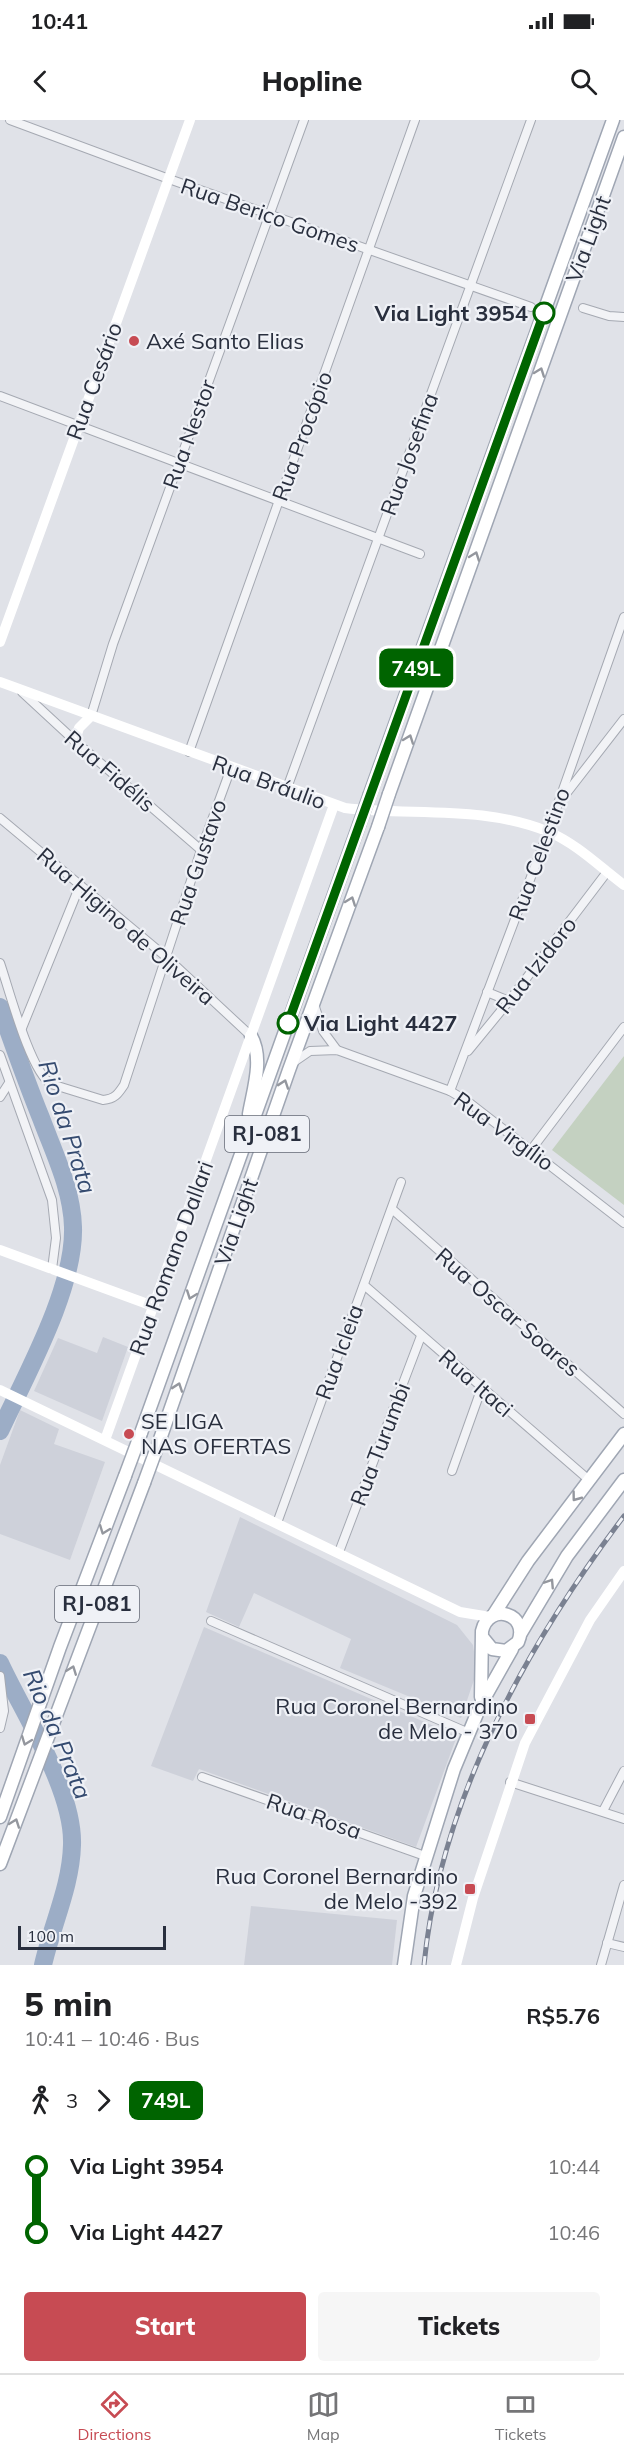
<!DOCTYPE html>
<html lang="en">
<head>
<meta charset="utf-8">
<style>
  body { margin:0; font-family:Mulish,sans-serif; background:#f6f6f6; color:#202124; height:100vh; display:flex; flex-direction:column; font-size:22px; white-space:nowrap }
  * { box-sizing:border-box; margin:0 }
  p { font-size:20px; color:#757577 }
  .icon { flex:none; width:33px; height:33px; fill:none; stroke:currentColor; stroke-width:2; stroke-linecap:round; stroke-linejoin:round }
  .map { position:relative; height:1845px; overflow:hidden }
  .details { display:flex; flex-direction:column; background:#fff; flex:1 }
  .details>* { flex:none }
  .badge { padding:0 12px; border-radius:9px; font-size:21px; line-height:39px }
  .scale { position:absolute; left:18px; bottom:15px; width:148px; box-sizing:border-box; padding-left:6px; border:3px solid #292f3e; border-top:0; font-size:16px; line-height:21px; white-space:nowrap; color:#292f3e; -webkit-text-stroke:4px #eff1f6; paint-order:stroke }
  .map>.badge { position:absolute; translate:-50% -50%; box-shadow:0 0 0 3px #fff }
  .legs { display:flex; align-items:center; gap:9px; height:66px; padding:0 24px; font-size:20px }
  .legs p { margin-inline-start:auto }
  .summary { display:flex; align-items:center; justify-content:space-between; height:102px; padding:0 24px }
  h1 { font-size:33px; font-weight:800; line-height:45px }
  .action { display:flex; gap:12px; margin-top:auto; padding:12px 24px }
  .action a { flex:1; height:69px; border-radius:6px; background:#c74b53; color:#fff; font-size:24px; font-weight:800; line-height:69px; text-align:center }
  .action a+a { background:#f6f6f6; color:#202124 }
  ul { padding:0 24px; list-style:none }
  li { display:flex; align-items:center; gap:21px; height:66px; font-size:22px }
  li i { display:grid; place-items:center; width:9px; height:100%; margin:0 8px; background:currentColor }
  li i::after { content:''; width:15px; height:15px; margin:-8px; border:4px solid; border-radius:50%; background:#fff }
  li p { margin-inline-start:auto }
  li:first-child i { background:linear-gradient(#0000 50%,currentColor 0) }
  li:last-child i { background:linear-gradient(currentColor 50%,#0000 0) }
  .status { display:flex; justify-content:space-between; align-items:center; height:42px; padding:0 30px; background:#fff; direction:ltr }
  .status svg { height:16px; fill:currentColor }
  header { display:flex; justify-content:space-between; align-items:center; height:78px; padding:0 24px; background:#fff; font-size:27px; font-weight:800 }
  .tab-bar { display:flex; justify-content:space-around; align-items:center; height:84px; border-top:2px solid #e0e0e0; background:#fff; font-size:16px; color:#757577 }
  .tab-bar a { display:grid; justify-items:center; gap:3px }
  .tab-bar .selected { color:#c74b53 }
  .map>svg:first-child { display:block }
  .built { fill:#ced1da }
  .green { fill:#c4d1c1 }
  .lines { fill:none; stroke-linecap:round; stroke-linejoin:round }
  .river { stroke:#9cadc6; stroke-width:18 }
  .street-casing { stroke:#a5a9b2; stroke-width:10 }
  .primary-casing { stroke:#9fa6b3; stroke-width:15 }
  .street { stroke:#f2f3f6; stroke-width:8 }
  .secondary { stroke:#fff; stroke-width:10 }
  .primary { stroke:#fff; stroke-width:12 }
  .rail-casing { stroke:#7a8191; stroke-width:5 }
  .rail { stroke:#eff1f6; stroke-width:3; stroke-dasharray:9; stroke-linecap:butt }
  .primary-bridge-casing { stroke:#9fa6b3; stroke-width:15; stroke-linecap:butt }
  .primary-bridge { stroke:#fff; stroke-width:12 }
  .oneway { stroke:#94979e }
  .line-1-casing { stroke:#fff; stroke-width:14 }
  .line-1 { stroke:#006400; stroke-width:9 }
  .stop-1-dot { fill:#fff; stroke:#006400; stroke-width:3 }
  .poi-dot { fill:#c74b53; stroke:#eff1f6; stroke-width:2 }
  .labels { text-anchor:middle; stroke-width:4.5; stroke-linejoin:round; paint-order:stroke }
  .shield { fill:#eff1f6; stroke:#646975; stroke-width:1.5 }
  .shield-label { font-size:21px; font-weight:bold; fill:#292f3e }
  .street-label { font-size:22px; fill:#292f3e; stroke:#eff1f6 }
  .stop-label { font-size:22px; font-weight:bold; fill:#292f3e; stroke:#eff1f6; text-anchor:end }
  .poi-label { font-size:22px; fill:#292f3e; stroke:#eff1f6; text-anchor:start }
  .water-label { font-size:24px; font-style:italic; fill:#354b70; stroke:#eff1f6 }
</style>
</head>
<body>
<div class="status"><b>10:41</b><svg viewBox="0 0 49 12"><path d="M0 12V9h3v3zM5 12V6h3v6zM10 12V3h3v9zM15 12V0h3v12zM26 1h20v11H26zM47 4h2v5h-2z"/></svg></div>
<header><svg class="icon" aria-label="back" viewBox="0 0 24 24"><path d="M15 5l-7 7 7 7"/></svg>Hopline<svg class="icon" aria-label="search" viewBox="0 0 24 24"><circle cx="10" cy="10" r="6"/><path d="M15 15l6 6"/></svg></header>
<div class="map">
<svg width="624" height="1845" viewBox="0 0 624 1845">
  <rect width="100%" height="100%" fill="#e0e2e8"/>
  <!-- built -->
  <g class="built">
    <path d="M 103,1217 L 128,1227 L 102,1301 L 34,1271 L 58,1218 L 97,1233 Z"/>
    <path d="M 20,1290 L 59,1309 L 54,1324 L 105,1342 L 70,1440 L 0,1414 L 0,1345 Z"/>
    <path d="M 240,1397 L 457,1505 L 473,1525 L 477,1551 L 461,1598 L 340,1548 L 351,1519 L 254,1473 L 239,1507 L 206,1492 Z"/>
    <path d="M 204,1507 L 457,1616 L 416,1727 L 199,1649 L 193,1661 L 151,1646 Z"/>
    <path d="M 251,1786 L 397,1800 L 392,1845 L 244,1845 Z"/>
  </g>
  <!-- green -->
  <path class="green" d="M 624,936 L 624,1085 L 552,1030 Z"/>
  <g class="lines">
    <!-- river -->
    <g class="river">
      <path d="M 0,887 C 13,924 26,961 41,998 C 54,1033 72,1069 73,1107 C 75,1168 26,1255 0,1311"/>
      <path d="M 0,1543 C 23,1593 74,1670 72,1725 C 71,1766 52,1805 43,1845"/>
    </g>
    <!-- street casing -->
    <g class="street-casing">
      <g id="street">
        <path d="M 10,0 L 169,59 L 531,187"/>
        <path d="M 583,188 L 609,196 L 624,197"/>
        <path d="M 0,276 L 420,434"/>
        <path d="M 22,572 L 75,621 L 201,730"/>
        <path d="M 91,596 L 113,524 L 304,0"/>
        <path d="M 189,632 L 415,0"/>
        <path d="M 287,668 L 531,0"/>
        <path d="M 562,679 L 624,599"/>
        <path d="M 0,698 L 165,836 L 251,916"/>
        <path d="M 0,843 C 9,869 30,951 51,964 L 103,980 C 115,979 118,974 124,965 L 201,730 L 231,648"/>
        <path d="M 487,872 L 509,881"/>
        <path d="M 314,884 L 323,911 L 337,930"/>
        <path d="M 22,908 L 80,765"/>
        <path d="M 468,931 L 509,881 L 607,752"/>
        <path d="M 0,935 L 52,1080 L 56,1118 L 52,1149"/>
        <path d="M 294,942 L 310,931 L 337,930 L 450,971 L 467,981 L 624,1103"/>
        <path d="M 450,971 L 548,712 L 624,497"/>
        <path d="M 0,977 L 9,963"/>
        <path d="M 531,1030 L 624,907"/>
        <path d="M 392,1089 L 624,1294"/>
        <path d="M 364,1165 L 589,1360"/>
        <path d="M 452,1351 L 482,1267"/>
        <path d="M 277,1403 L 401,1062"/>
        <path d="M 339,1432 L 421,1216"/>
        <path d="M 211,1501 L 469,1613"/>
        <path d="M 0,1556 L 4,1591 L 0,1608"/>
        <path d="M 202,1657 L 425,1736"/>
        <path d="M 510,1662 L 624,1699"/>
        <path d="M 603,1691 L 624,1651"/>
        <path d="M 607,1823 L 624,1827"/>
        <path d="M 601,1845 L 624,1765"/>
      </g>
    </g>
    <!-- primary casing -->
    <g class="primary-casing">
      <g id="primary">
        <path d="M 370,674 L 613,0"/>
        <path d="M 389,674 L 624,17"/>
        <path d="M 249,994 C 253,970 264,939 251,916"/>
        <path d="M 141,1313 L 359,705"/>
        <path d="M 159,1322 L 289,950 L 378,707"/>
        <path d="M 494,1494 L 528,1441 L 624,1314"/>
        <path d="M 521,1513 L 567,1436 L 624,1360"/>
        <path d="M 481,1577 L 482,1511 C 489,1481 530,1494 518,1522 L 506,1531 L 492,1529 L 483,1518"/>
        <path d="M 0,1697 L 60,1527 L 125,1356"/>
        <path d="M 0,1744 L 144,1363"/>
        <path d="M 404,1845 L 414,1776 L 454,1649 L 481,1584 L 512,1529"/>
      </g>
    </g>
    <!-- street -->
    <use href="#street" class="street"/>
    <!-- secondary -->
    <g class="secondary">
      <path d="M 0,522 L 190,0"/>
      <path d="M 0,562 L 345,688 C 412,696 484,685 549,712 C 577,724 600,747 624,765"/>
      <path d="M 75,621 L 79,608 L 91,596"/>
      <path d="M 0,1130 L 153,1186"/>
      <path d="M 0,1270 L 460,1492 L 490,1497"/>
      <path d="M 105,1320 L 334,685"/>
      <path d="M 456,1845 L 473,1778 L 525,1623 L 590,1500 L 624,1451"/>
    </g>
    <!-- primary -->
    <use href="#primary" class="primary"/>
    <!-- rail casing -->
    <g class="rail-casing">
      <path id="rail" d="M 424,1845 C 440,1680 526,1526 624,1396"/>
    </g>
    <!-- rail -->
    <use href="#rail" class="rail"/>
    <!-- primary-bridge casing -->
    <g class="primary-bridge-casing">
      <g id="primary-bridge">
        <path d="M 359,705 L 370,674"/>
        <path d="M 378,707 L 389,674"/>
        <path d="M 125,1356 L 141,1313"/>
        <path d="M 144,1363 L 159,1322"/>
      </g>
    </g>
    <!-- primary-bridge -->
    <use href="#primary-bridge" class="primary-bridge"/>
  </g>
  <!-- one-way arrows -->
  <defs><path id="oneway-chevron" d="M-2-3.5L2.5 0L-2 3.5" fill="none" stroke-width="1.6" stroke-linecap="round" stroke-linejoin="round" transform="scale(1.5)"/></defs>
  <g class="oneway">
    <use href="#oneway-chevron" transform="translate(540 252) rotate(-70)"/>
    <use href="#oneway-chevron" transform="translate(475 436) rotate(-70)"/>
    <use href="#oneway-chevron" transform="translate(409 619) rotate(-70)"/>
    <use href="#oneway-chevron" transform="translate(351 781) rotate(-70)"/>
    <use href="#oneway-chevron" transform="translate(284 964) rotate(-71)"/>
    <use href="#oneway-chevron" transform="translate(191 1175) rotate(110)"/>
    <use href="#oneway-chevron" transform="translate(178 1267) rotate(-71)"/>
    <use href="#oneway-chevron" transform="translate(576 1377) rotate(127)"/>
    <use href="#oneway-chevron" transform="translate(104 1410) rotate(111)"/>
    <use href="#oneway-chevron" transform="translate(550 1463) rotate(-57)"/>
    <use href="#oneway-chevron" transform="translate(72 1550) rotate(-69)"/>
    <use href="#oneway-chevron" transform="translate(26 1621) rotate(111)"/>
    <use href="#oneway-chevron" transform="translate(15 1703) rotate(-70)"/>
  </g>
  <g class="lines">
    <!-- line-1 casing -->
    <g class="line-1-casing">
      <path id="line-1" d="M 288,903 L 544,193"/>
    </g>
    <!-- line-1 -->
    <use href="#line-1" class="line-1"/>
  </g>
  <!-- markers -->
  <g class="stop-1-dot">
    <circle cx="544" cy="193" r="10"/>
    <circle cx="288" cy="903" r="10"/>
  </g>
  <g class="poi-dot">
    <circle cx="134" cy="221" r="6"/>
    <circle cx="129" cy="1314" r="6"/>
    <rect x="524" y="1593" width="12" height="12" rx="3"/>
    <rect x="464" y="1763" width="12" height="12" rx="3"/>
  </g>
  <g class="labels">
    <!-- shield labels -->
    <g class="shield">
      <rect x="225" y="996" width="84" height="36" rx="4.5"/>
      <rect x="55" y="1466" width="84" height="36" rx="4.5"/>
    </g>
    <g class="shield-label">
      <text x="267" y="1021">RJ-081</text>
      <text x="97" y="1491">RJ-081</text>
    </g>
    <!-- street labels -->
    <g class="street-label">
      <text transform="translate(270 95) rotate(19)" y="8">Rua Berico Gomes</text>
      <text transform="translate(588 119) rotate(-70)" y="8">Via Light</text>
      <text transform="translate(94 261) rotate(-70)" y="8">Rua Cesário</text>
      <text transform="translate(189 314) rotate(-70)" y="8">Rua Nestor</text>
      <text transform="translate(302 316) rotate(-70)" y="8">Rua Procópio</text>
      <text transform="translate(409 334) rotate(-70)" y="8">Rua Josefina</text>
      <text transform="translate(110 651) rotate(41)" y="8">Rua Fidélis</text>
      <text transform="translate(269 662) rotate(20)" y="8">Rua Bráulio</text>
      <text transform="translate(539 734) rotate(-70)" y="8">Rua Celestino</text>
      <text transform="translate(198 742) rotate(-71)" y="8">Rua Gustavo</text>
      <text transform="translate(126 806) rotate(41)" y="8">Rua Higino de Oliveira</text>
      <text transform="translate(536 845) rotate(-52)" y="8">Rua Izidoro</text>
      <text transform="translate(504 1011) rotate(36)" y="8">Rua Virgílio</text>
      <text transform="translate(236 1102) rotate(-71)" y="8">Via Light</text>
      <text transform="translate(171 1138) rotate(-70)" y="8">Rua Romano Dallari</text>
      <text transform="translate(508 1192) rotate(41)" y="8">Rua Oscar Soares</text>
      <text transform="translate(339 1232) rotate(-70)" y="8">Rua Icleia</text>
      <text transform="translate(476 1263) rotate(41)" y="8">Rua Itaci</text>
      <text transform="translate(380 1324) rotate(-69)" y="8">Rua Turumbi</text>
      <text transform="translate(314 1696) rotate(19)" y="8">Rua Rosa</text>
    </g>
    <!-- stop labels -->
    <g class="stop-label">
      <text x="528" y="201">Via Light 3954</text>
      <text x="304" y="911" text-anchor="start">Via Light 4427</text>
    </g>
    <!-- poi labels -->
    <g class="poi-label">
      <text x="146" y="229">Axé Santo Elias</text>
      <text x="141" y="1309">SE LIGA<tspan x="141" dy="25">NAS OFERTAS</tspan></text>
      <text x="518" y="1594" text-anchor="end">Rua Coronel Bernardino<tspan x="518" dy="25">de Melo - 370</tspan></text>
      <text x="458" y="1764" text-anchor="end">Rua Coronel Bernardino<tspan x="458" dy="25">de Melo -392</tspan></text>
    </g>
    <!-- water labels -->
    <g class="water-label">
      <text transform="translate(67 1007) rotate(72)" y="8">Rio da Prata</text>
      <text transform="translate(57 1614) rotate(67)" y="8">Rio da Prata</text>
    </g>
  </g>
</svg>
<div class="scale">100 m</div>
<b class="badge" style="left:416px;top:548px;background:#006400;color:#fff">749L</b>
</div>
<section class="details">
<div class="summary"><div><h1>5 min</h1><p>10:41 – 10:46 · Bus</p></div><b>R$5.76</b></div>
<div class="legs"><svg class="icon" aria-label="walk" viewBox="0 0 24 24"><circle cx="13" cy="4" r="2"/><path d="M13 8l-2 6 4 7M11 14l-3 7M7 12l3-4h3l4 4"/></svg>3<svg class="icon" aria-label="forward" viewBox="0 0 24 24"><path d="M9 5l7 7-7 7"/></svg><b class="badge" style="background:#006400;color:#fff">749L</b></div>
<ul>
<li><i style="color:#006400"></i><b>Via Light 3954</b><p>10:44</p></li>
<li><i style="color:#006400"></i><b>Via Light 4427</b><p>10:46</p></li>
</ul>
<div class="action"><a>Start</a><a>Tickets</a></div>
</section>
<nav class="tab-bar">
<a class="selected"><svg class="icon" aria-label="directions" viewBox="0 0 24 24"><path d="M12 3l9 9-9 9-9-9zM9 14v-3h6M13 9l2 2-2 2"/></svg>Directions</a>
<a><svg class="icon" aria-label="map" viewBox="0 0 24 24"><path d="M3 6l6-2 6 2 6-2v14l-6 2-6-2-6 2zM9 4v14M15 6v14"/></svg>Map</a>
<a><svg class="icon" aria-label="tickets" viewBox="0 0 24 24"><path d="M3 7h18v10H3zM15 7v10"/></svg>Tickets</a>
</nav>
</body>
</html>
